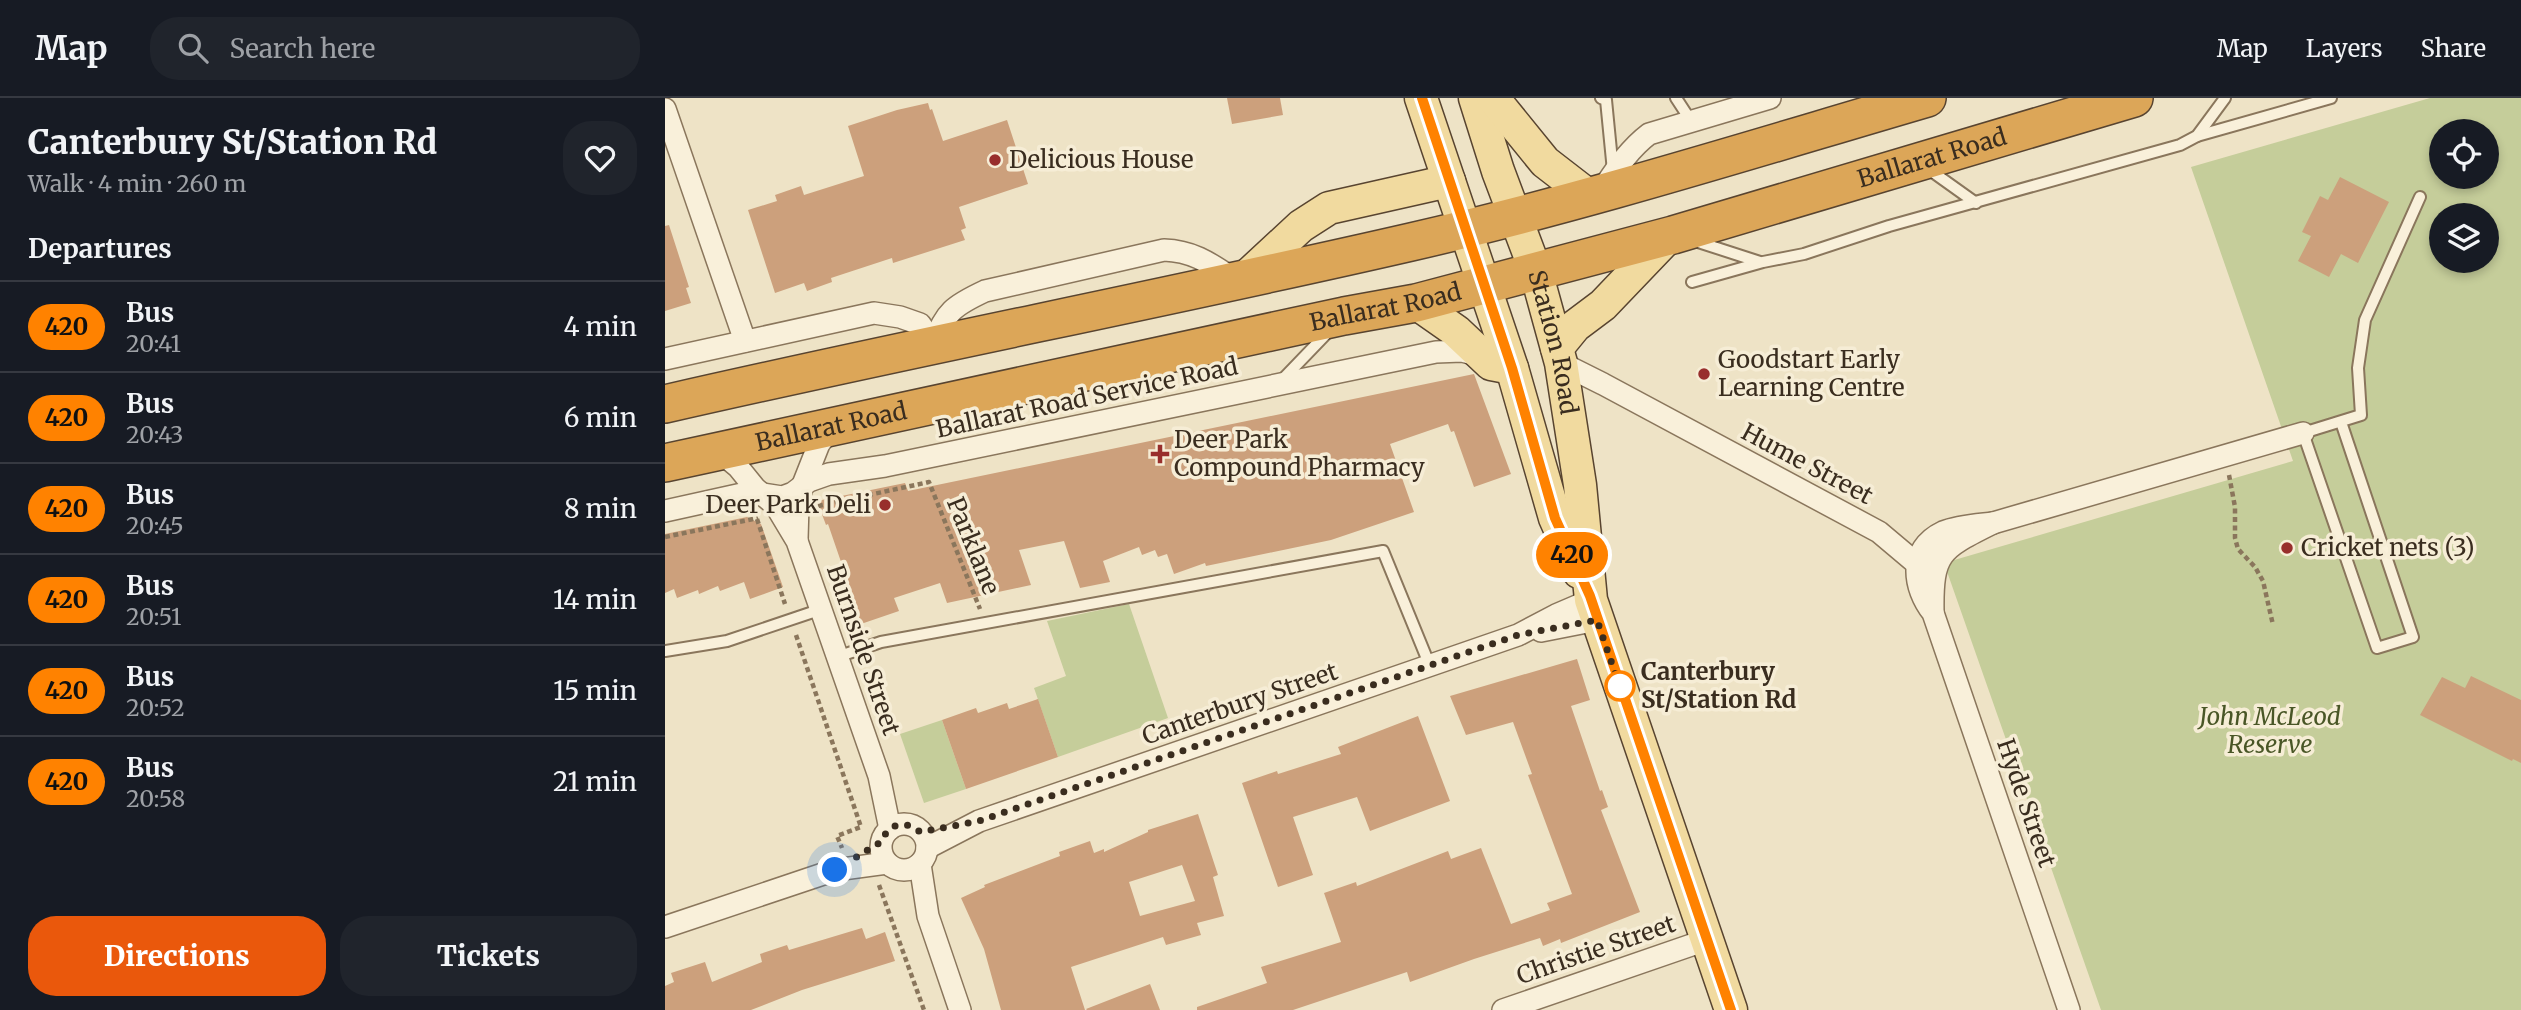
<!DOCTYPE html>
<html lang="en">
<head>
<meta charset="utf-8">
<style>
  body { margin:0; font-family:Merriweather,serif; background:#20242c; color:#f1f3f6; height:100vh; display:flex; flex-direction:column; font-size:26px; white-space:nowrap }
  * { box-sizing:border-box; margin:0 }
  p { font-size:23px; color:#9ea1a6 }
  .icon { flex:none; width:38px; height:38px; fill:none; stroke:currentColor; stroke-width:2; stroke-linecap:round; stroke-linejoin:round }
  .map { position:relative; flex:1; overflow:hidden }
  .sheet { display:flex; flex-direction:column; background:#171b24; width:665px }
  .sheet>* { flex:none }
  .badge { padding:0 14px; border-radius:23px; font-size:24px; line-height:46px }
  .fabs { position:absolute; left:1764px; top:21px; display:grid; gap:14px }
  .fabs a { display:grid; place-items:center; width:70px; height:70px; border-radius:50%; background:#171b24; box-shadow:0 4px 10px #0003; font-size:35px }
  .you { position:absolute; width:35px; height:35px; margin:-18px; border:5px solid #fff; border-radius:50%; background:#1a73e8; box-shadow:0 0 0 10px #1a73e833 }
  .map>.badge { position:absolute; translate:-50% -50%; box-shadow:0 0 0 4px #fff }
  h2 { padding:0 28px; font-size:26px; line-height:63px }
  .round { display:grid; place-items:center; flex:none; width:74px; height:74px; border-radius:28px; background:#20242c }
  .headline { display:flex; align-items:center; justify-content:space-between; height:119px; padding:0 28px }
  h1 { font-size:33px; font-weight:800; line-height:52px }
  .cta { display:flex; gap:14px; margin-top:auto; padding:14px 28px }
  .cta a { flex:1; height:80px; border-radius:28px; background:#ea580c; color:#fff; font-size:28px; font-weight:800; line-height:80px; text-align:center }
  .cta a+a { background:#20242c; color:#f1f3f6 }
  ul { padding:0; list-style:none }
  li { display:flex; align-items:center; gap:21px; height:91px; padding:0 28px; border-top:2px solid #363941 }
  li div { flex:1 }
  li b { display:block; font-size:26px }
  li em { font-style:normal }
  li .badge { min-width:77px; font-weight:700; text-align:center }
  header { display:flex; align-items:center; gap:42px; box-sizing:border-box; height:98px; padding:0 35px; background:#171b24; border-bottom:2px solid #363941 }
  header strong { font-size:33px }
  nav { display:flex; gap:38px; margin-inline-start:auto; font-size:24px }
  .search { width:490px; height:63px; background:#20242c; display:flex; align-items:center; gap:18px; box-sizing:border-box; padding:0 24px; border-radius:28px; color:#9ea1a6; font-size:26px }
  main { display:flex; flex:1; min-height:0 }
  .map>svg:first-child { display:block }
  .green { fill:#c5cd9a; fill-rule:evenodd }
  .building { fill:#cca07c; fill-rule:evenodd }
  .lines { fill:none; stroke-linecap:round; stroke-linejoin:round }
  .lane-casing { stroke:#8a765c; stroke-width:14 }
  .street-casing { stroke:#8a765c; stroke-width:24 }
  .primary-casing { stroke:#584430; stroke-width:35 }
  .highway-casing { stroke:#584430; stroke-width:40 }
  .path { stroke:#8a765c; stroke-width:4.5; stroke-dasharray:5 3.5; stroke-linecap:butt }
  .lane { stroke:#f9f0da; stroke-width:10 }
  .street { stroke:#f9f0da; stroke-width:21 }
  .primary { stroke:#f1da9f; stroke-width:32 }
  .highway { stroke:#dca658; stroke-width:37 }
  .line-casing { stroke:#fff; stroke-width:16 }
  .line { stroke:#ff8200; stroke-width:10 }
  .walk { stroke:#3a2d1f; stroke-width:7; stroke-dasharray:0 12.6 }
  .poi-dot { fill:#982e2c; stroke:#f6edd6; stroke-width:2.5 }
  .stop-dot { fill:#fff; stroke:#ff8200; stroke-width:3.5 }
  .labels { text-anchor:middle; stroke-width:7; stroke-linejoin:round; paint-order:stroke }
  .street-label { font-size:24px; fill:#3a2d1f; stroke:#f6edd6 }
  .poi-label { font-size:24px; fill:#3a2d1f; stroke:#f6edd6; text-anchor:start }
  .stop-label { font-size:24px; font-weight:bold; fill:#3a2d1f; stroke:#f6edd6; text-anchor:start }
  .park-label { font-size:24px; font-style:italic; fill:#495626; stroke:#f6edd6 }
</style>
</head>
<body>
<header>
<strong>Map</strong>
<div class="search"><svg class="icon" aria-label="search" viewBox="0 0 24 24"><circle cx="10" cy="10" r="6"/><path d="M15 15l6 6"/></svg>Search here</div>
<nav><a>Map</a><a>Layers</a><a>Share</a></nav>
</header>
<main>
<section class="sheet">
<div class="headline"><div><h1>Canterbury St/Station Rd</h1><p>Walk · 4 min · 260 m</p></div><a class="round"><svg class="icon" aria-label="heart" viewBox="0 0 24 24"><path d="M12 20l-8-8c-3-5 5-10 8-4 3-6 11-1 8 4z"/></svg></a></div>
<h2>Departures</h2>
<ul>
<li><span class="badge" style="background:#ff8200;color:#111">420</span><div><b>Bus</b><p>20:41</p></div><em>4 min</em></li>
<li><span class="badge" style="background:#ff8200;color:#111">420</span><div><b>Bus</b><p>20:43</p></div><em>6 min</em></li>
<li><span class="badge" style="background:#ff8200;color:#111">420</span><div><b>Bus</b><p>20:45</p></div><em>8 min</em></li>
<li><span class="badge" style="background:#ff8200;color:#111">420</span><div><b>Bus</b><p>20:51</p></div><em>14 min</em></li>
<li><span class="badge" style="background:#ff8200;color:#111">420</span><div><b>Bus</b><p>20:52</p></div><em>15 min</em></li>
<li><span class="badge" style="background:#ff8200;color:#111">420</span><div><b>Bus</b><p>20:58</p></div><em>21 min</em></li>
</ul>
<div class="cta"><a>Directions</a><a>Tickets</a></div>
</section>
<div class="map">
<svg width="1856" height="912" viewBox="0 0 1856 912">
  <rect width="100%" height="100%" fill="#eee3c6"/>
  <!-- green -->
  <g class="green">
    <path d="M 1765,0 L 1856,0 L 1856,912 L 1436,912 L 1279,465 L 1628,363 L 1526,69 ZM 1776,33 L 1822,33 L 1822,79 L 1776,79 ZM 1776,117 L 1822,117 L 1822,163 L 1776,163 Z"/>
    <path d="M 464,506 L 503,620 L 393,659 L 369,590 L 401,578 L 382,523 Z"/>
    <path d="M 277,622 L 301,691 L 259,705 L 235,636 Z"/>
  </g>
  <!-- building -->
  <g class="building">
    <path d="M 562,0 L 615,0 L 618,17 L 567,26 Z"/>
    <path d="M 263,5 L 265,12 L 267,11 L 278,43 L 342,22 L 363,86 L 294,109 L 301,130 L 296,132 L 300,142 L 228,165 L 227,160 L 166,180 L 167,184 L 142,193 L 139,185 L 110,195 L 83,112 L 112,103 L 110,97 L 136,88 L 139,97 L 199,78 L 183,28 L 232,12 Z"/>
    <path d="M 1675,79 L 1724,104 L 1693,165 L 1676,156 L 1664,179 L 1633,163 L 1646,138 L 1637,134 L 1655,98 L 1663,102 Z"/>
    <path d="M 4,127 L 24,189 L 21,190 L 26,205 L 0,213 L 0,128 Z"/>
    <path d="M 809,276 L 846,376 L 809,389 L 789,333 L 786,334 L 783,326 L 725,346 L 749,414 L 666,442 L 541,468 L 540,465 L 509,476 L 502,456 L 493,459 L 490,452 L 477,457 L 474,449 L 438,463 L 445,484 L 415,490 L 399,443 L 354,452 L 366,487 L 282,505 L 275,485 L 229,500 L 234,513 L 193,527 L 182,494 L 186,493 L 163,426 L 161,427 L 152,403 L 240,385 L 243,393 Z"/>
    <path d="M 82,419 L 96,426 L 118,489 L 85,501 L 79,484 L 55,493 L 53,488 L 34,496 L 33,492 L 12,500 L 9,491 L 0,495 L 0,436 Z"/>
    <path d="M 912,561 L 925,602 L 906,608 L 935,693 L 937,692 L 943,709 L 936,712 L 975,814 L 896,845 L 895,841 L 878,848 L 875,840 L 809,861 L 745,884 L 742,874 L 628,912 L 532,912 L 532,909 L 602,885 L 596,869 L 676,844 L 659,795 L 691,784 L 692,788 L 783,753 L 786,761 L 816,750 L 846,826 L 885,812 L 882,805 L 907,796 L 863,677 L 867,676 L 848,624 L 801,637 L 785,598 Z"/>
    <path d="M 1806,578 L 1856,602 L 1856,665 L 1848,661 L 1847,663 L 1755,617 L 1777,579 L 1800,590 Z"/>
    <path d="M 373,601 L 393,659 L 301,691 L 277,622 L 311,610 L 313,615 L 342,605 L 344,611 Z"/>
    <path d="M 753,618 L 785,703 L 705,733 L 692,699 L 628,719 L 648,777 L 613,789 L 577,685 L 612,673 L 613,676 L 676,656 L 673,649 Z"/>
    <path d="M 533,716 L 553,777 L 548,779 L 559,818 L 532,825 L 536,837 L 501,847 L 498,839 L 406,869 L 420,912 L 336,912 L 319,851 L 296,800 L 320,789 L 319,787 L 395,758 L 394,754 L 425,743 L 429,755 L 439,751 L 439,754 L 483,734 L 483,732 ZM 517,767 L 530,803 L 475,818 L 464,784 Z"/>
    <path d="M 197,830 L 201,841 L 220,834 L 230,863 L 137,892 L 86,912 L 0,912 L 0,888 L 9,884 L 6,875 L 40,864 L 47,884 L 97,864 L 95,856 L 122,847 L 124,852 Z"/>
    <path d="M 485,886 L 495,912 L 422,912 L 421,911 Z"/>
  </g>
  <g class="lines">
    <!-- lane casing -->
    <g class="lane-casing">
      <g id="lane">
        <path d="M 936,0 L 941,2 L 948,73"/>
        <path d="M 1011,0 L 1026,23"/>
        <path d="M 1532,38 L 1666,0"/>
        <path d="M 1262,70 L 1311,105"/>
        <path d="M 1027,142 L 1095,164"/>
        <path d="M 1027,184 L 1098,164 L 1139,156 L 1224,128 L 1515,47 L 1532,38 L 1560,0"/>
        <path d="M 615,284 L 665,232"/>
        <path d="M 1676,324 L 1748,539 L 1712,550 L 1638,335 L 1696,317 L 1693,270 L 1700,222 L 1755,99"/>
        <path d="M 0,553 L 62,543 L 157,511"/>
        <path d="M 172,559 L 216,544 L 718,453 L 765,568"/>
      </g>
    </g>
    <!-- street casing -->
    <g class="street-casing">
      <g id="street">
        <path d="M 0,11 L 80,243"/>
        <path d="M 935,95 C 950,73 963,52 984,36 L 1105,0"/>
        <path d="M 269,246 C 279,214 290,207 320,193 L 499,152 C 529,153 546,166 570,182"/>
        <path d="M 0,261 L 209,215 L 235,219 L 255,226 L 269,246"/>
        <path d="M 896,265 L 938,286 L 1214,434 L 1252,466 L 1263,465"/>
        <path d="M 55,354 L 73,369 L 90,390 L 111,408 L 132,443 L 214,678 L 225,731"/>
        <path d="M 0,413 L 77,396 L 91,395 L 117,399 L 128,395 L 144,383 L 164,376 L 220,368 L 771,254 L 797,253 L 816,258"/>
        <path d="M 1328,425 C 1311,427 1293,428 1278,434 C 1242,451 1248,490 1268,515 L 1404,912"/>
        <path d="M 132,441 L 133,407 L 137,389 L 154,346 L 168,328"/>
        <path d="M 1268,514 C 1267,454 1276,451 1328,425 L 1638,335"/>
        <path d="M 876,533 L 932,522"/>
        <circle cx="239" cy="749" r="23"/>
        <path d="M 262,750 L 314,723 L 853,537 L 891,517 L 926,502"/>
        <path d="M 255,766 L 263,818 L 295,912"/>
        <path d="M 0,829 L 170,772 L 222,765"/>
        <path d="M 838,912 L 1041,842"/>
      </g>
    </g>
    <!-- primary casing -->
    <g class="primary-casing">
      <g id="primary">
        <path d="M 756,0 L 847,270 L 890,420 L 914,474"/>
        <path id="s1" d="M 810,0 L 833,73 L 871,174 L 896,265 L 915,387 L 926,502 L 1066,912"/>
        <path d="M 828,0 L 880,64 L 924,98"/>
        <path d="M 581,179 L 636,128 L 664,110 L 784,83"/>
        <path d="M 751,205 L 791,233 L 826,266 L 847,270"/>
        <path d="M 892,250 L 910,228 L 938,207 L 1003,139"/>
      </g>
    </g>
    <!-- highway casing -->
    <g class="highway-casing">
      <g id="highway">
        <path d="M 0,306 C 248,249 498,201 746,144 C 920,104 1091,50 1262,0"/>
        <path id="s2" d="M 0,365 L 679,218 L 751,205 L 1008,137 L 1469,0"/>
      </g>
    </g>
    <!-- path -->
    <g class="path">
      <path d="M 1564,377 L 1570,409 L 1570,440 L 1573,451 L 1590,469 L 1598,483 L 1608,527"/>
      <path d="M 153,408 L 264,384 L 315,511"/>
      <path d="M 92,421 L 120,506"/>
      <path d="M 0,439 L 93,420"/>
      <path d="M 131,537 L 196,729 L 172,738 L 177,750"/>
      <path d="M 214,787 L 259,912"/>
    </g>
    <!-- lane -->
    <use href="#lane" class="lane"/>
    <!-- street -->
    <use href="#street" class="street"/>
    <!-- primary -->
    <use href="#primary" class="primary"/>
    <!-- highway -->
    <use href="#highway" class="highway"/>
  </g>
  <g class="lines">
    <!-- line casing -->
    <g class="line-casing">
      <path id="line" d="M 757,0 L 847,270 L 890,420 L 925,498 L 1066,912"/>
    </g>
    <!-- line -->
    <use href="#line" class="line"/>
    <!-- walk -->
    <path class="walk" d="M 170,772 L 216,744 L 221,735 L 230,728 L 242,727 L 256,734 L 314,723 L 853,537 L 932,522 L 957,595 L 955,588"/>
  </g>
  <!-- markers -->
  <g class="poi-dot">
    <circle cx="330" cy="62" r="7"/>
    <circle cx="1039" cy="276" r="7"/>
    <path d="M491.5 345.5h7v7h7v7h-7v7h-7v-7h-7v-7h7z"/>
    <circle cx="220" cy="407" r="7"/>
    <circle cx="1622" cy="450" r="7"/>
  </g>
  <circle class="stop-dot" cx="955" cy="588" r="14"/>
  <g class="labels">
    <!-- street labels -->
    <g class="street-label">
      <text dy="8" stroke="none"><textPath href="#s2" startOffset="1304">Ballarat Road</textPath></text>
      <text dy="8" stroke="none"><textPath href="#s2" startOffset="737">Ballarat Road</textPath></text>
      <text dy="8" stroke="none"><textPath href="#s1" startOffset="257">Station Road</textPath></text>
      <text transform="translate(422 300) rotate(-12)" y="8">Ballarat Road Service Road</text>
      <text dy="8" stroke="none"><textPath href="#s2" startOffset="170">Ballarat Road</textPath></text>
      <text transform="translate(1142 366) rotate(28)" y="8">Hume Street</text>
      <text transform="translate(308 448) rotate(68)" y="8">Parklane</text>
      <text transform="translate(198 552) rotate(71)" y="8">Burnside Street</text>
      <text transform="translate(575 606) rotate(-19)" y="8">Canterbury Street</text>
      <text transform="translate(1361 705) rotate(71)" y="8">Hyde Street</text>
      <text transform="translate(931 852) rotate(-19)" y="8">Christie Street</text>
    </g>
    <!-- poi labels -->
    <g class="poi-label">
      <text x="344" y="70">Delicious House</text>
      <text x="1053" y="270">Goodstart Early<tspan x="1053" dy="28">Learning Centre</tspan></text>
      <text x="509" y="350">Deer Park<tspan x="509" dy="28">Compound Pharmacy</tspan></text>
      <text x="206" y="415" text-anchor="end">Deer Park Deli</text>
      <text x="1636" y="458">Cricket nets (3)</text>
    </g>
    <!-- stop labels -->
    <g class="stop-label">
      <text x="976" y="582">Canterbury<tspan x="976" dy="28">St/Station Rd</tspan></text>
    </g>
    <!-- park labels -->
    <g class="park-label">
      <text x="1605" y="627">John McLeod<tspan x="1605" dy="28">Reserve</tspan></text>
    </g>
  </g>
</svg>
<div class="fabs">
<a><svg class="icon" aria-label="locate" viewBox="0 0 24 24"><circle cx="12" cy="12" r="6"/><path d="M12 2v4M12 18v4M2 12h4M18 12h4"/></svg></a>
<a><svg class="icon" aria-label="layers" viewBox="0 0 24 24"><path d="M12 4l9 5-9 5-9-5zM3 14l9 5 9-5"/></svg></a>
</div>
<div class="you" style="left:170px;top:772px"></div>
<b class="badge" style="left:907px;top:457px;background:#ff8200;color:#111">420</b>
</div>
</main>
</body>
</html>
